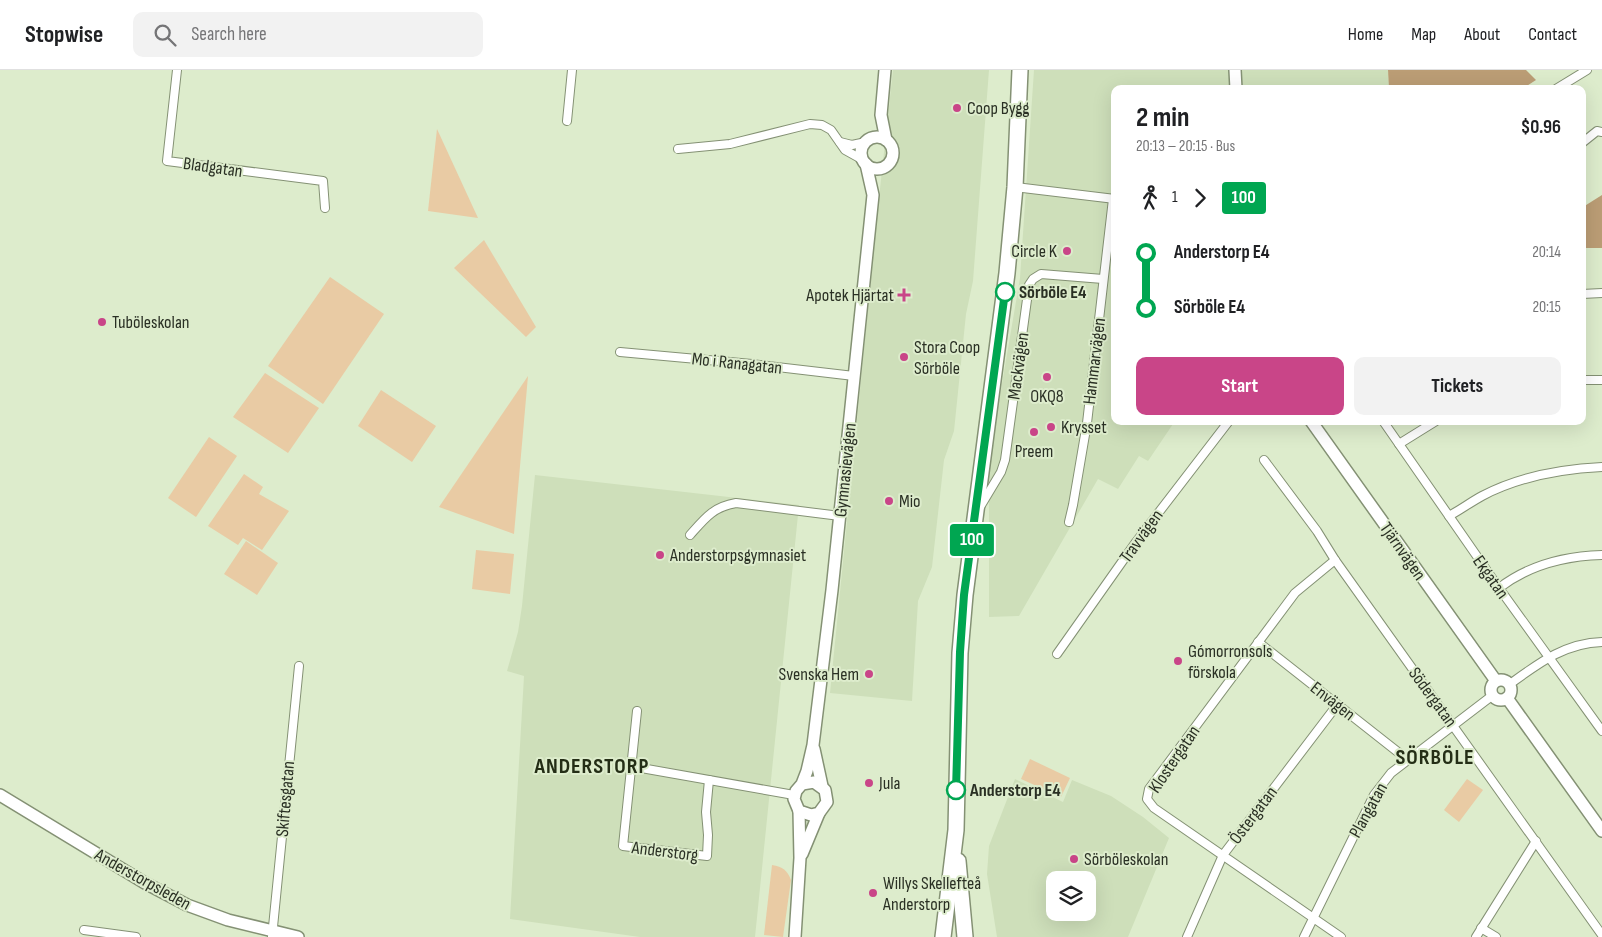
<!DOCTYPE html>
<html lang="en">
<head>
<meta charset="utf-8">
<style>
  body { margin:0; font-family:"Sofia Sans Condensed",sans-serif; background:#f2f2f2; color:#202124; height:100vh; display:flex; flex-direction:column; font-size:19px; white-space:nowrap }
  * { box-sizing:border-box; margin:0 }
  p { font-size:16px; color:#757577 }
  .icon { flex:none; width:28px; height:28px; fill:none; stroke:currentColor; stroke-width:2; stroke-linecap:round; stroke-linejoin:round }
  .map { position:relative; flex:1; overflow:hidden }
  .sheet { position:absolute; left:1111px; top:15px; width:475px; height:340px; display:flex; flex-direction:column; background:#fff; border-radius:10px; box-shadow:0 5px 20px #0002 }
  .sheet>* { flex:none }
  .badge { padding:0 10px; border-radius:4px; font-size:18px; line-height:32px }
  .tools { position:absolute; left:1046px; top:801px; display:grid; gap:10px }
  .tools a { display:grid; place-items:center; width:50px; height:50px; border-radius:10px; background:#fff; box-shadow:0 5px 20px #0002; font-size:25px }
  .map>.badge { position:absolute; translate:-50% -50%; box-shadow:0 0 0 2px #fff }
  .legs { display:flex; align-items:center; gap:8px; height:55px; padding:0 25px; font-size:16px }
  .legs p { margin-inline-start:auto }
  .summary { display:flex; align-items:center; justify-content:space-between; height:85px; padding:0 25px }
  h1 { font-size:28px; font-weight:700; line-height:38px }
  .primary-button { display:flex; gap:10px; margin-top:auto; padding:10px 25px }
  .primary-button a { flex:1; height:58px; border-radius:10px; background:#c94588; color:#fff; font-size:20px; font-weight:700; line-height:58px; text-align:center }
  .primary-button a+a { background:#f2f2f2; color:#202124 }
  ul { padding:0 25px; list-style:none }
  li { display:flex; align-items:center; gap:18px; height:55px; font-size:19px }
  li i { display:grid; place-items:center; width:8px; height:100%; margin:0 6px; background:currentColor }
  li i::after { content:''; width:12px; height:12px; margin:-6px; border:4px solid; border-radius:50%; background:#fff }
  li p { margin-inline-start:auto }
  li:first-child i { background:linear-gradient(#0000 50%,currentColor 0) }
  li:last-child i { background:linear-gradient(currentColor 50%,#0000 0) }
  header { display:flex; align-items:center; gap:30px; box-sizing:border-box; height:70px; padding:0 25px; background:#fff; border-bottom:1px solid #e0e0e0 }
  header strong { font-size:24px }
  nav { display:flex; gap:28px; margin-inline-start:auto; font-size:18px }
  .search { width:350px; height:45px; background:#f2f2f2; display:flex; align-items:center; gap:12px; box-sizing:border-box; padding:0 18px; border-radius:10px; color:#757577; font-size:19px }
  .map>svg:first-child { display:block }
  .built { fill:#cedfba; fill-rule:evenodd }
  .green { fill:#e9cba4 }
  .forest { fill:#bb9d75 }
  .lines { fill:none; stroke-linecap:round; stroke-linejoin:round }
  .street-casing { stroke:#849174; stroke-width:10 }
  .secondary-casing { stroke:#849174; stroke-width:14 }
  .highway-casing { stroke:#849174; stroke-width:18 }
  .street { stroke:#fff; stroke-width:8 }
  .secondary { stroke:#fff; stroke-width:11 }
  .highway { stroke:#fff; stroke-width:15 }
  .line-1-casing { stroke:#fff; stroke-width:11 }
  .line-1 { stroke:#00a651; stroke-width:8 }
  .poi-dot { fill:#c94588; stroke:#ddeccc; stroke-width:2 }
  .stop-1-dot { fill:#fff; stroke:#00a651; stroke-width:2.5 }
  .labels { text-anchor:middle; stroke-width:4; stroke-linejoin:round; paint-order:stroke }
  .poi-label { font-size:18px; fill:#2a3024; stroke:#ddeccc; text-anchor:start }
  .street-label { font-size:18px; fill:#2a3024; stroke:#ddeccc }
  .stop-label { font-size:18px; font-weight:bold; fill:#2a3024; stroke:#ddeccc; text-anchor:start }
  .district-label { font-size:22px; font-weight:bold; letter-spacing:1px; fill:#242e16; stroke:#ddeccc }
</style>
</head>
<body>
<header>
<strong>Stopwise</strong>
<div class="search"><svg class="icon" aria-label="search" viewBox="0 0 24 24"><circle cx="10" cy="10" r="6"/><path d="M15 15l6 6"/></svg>Search here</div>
<nav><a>Home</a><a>Map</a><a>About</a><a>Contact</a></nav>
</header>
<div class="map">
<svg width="1602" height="867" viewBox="0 0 1602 867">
  <rect width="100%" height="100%" fill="#ddeccc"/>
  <!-- built -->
  <g class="built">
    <path d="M 893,0 L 989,0 L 973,211 L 966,244 L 954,361 L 944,390 L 932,497 L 918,531 L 912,631 L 830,623 L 879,128 Z"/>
    <path d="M 1034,0 L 1388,0 L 1389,19 L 1115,19 L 1115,351 L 1175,351 L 1148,391 L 1139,386 L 1118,419 L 1098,409 L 1019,546 L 989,547 L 989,390 L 1020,208 Z"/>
    <path d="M 535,405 L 799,435 L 755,867 L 640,867 L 510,849 L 524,606 L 507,601 L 518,562 L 522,536 Z"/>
    <path d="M 1015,709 L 1063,732 L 1072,710 L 1111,726 L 1143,747 L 1169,768 L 1128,867 L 997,867 L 987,804 L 989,776 ZM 1055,810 L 1088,810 L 1088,842 L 1055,842 Z"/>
  </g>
  <!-- green -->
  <g class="green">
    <path d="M 437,59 L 478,148 L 428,141 Z"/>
    <path d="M 484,170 L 536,257 L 526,267 L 454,198 Z"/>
    <path d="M 330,207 L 384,244 L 323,334 L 268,296 Z"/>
    <path d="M 265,303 L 319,338 L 288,383 L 233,347 Z"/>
    <path d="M 528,306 L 514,464 L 439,437 Z"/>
    <path d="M 381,320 L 436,356 L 412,392 L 358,356 Z"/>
    <path d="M 209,367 L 237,386 L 196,447 L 168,428 Z"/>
    <path d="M 244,404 L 263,417 L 259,424 L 289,441 L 262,480 L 243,468 L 238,475 L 208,456 Z"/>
    <path d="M 246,471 L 278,493 L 257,525 L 224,504 Z"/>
    <path d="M 476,480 L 514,484 L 510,524 L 472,519 Z"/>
    <path d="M 1030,689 L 1070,708 L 1061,727 L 1021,709 Z"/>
    <path d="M 1467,709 L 1483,720 L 1459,752 L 1444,740 Z"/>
    <path d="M 772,795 C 783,797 787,800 791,810 L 783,867 L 764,865 Z"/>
  </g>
  <!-- forest -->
  <g class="forest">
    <path d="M 1388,0 L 1526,0 L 1536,10 L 1522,19 L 1389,19 Z"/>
    <path d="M 1602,125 L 1602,178 L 1583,178 L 1583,137 Z"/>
  </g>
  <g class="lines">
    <!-- street casing -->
    <g class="street-casing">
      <g id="street">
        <path d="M 177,0 L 167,91 L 323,111 L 325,138"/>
        <path d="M 1556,19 L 1587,0"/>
        <path d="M 567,51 L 572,0"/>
        <path d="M 840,72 L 852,75 L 866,72"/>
        <path d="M 1582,73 L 1597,61 L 1602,62"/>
        <path d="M 678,79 L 730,74 L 810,54 L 822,55 L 831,60 L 845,80 L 863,90"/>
        <path d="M 1015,117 L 1115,129"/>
        <path d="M 1582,224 L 1602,223"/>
        <path d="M 620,282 L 752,294 L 854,306"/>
        <path d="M 1582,310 L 1602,310"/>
        <path d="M 1383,351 L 1499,518 L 1602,661"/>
        <path d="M 1399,374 L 1436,351"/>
        <path d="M 1264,390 L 1317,461 L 1335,490 L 1602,865"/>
        <path d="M 980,437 L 1001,402 L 1005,390 L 1029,215 L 1033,209 L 1041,204 L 1103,209"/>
        <path d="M 1449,446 C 1460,440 1471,432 1482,426 C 1518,407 1561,399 1602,397"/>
        <path d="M 1069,452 L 1073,435 L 1087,353 L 1113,129"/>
        <path d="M 690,465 C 705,448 713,437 736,433 L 840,446"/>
        <path d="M 1335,490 L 1295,523 L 1149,719 L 1147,729 L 1154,738 L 1341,867"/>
        <path d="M 1499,518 C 1529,495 1565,486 1602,485"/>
        <path d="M 1258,572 L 1408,690"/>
        <path d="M 1057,584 L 1136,472 L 1229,351"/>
        <path d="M 1510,614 C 1539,593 1565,573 1602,572"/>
        <path d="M 637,641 L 623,776 L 707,786 L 708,765 L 706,742 L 709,710"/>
        <path d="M 630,696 L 794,725"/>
        <path d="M 1481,858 L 1496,867"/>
        <path d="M 84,860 L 136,867"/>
        <path d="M 272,867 L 299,596"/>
        <path d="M 1187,867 L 1223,785 L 1337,635"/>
        <path d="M 1304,867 L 1374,725 L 1391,703 L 1493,625"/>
        <path d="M 1476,867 L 1536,771"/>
      </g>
    </g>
    <!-- secondary casing -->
    <g class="secondary-casing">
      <g id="secondary">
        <path d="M 885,0 L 881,45 L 886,70"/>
        <path d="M 1235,0 L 1236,19"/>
        <circle cx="877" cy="83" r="16"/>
        <path d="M 1311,351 L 1496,611"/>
        <circle cx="1501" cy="620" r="10"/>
        <path d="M 1507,628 L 1602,761"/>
        <path d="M 814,679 L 822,716"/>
        <path d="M 802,714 L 814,712 L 825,720 L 827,732 L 819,743 L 811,745 L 799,741 L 794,729 L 796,721 L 802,714 L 807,701 L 813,675 L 832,520 L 873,125 L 866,94"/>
        <path d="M 0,725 L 145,813 L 187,835 L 228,850 L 298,867"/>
        <path d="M 802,784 L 819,743"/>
        <path d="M 795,867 L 800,788 L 799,741"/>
      </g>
    </g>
    <!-- highway casing -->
    <g class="highway-casing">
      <g id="highway">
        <path d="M 958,791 L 965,867"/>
        <path d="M 943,867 L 956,760 L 960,583 L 965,525 L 1007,203 L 1015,117 L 1020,0"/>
      </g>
    </g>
    <!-- street -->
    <use href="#street" class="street"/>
    <!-- secondary -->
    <use href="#secondary" class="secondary"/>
    <!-- highway -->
    <use href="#highway" class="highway"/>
  </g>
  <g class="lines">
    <!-- line-1 casing -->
    <g class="line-1-casing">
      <path id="line-1" d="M 956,720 L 960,582 L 964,525 L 1005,222"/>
    </g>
    <!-- line-1 -->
    <use href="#line-1" class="line-1"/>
  </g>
  <!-- markers -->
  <g class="poi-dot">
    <circle cx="957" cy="38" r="5"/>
    <circle cx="1067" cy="181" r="5"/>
    <path d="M901.5 217.5h5v5h5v5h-5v5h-5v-5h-5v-5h5z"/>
    <circle cx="102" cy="252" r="5"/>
    <circle cx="904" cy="287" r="5"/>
    <circle cx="1047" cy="307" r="5"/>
    <circle cx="1051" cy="357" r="5"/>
    <circle cx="1034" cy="362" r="5"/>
    <circle cx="889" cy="431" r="5"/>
    <circle cx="660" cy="485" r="5"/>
    <circle cx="1178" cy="591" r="5"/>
    <circle cx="869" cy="604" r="5"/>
    <circle cx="869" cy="713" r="5"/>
    <circle cx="1074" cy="789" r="5"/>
    <circle cx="873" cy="823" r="5"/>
  </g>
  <g class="stop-1-dot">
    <circle cx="1005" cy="222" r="9"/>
    <circle cx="956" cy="720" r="9"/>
  </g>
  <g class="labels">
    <!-- poi labels -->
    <g class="poi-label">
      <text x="967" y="44">Coop Bygg</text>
      <text x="1057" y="187" text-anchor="end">Circle K</text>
      <text x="894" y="231" text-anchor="end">Apotek Hjärtat</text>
      <text x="112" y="258">Tuböleskolan</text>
      <text x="914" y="283">Stora Coop<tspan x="914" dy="21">Sörböle</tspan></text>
      <text x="1047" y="332" text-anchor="middle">OKQ8</text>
      <text x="1061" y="363">Krysset</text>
      <text x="1034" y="387" text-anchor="middle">Preem</text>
      <text x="899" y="437">Mio</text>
      <text x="670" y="491">Anderstorpsgymnasiet</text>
      <text x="1188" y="587">Gómorronsols<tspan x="1188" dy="21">förskola</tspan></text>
      <text x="859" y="610" text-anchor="end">Svenska Hem</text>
      <text x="879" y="719">Jula</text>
      <text x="1084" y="795">Sörböleskolan</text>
      <text x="883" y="819">Willys Skellefteå<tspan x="883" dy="21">Anderstorp</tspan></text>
    </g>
    <!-- street labels -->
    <g class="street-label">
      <text transform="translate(213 97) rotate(8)" y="6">Bladgatan</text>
      <text transform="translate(1094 291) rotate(-83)" y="6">Hammarvägen</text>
      <text transform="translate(737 293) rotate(6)" y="6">Mo i Ranagatan</text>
      <text transform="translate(1018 296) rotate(-82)" y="6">Mackvägen</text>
      <text transform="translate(845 400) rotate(-84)" y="6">Gymnasievägen</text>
      <text transform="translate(1141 466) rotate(-54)" y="6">Travvägen</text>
      <text transform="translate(1403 481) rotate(55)" y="6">Tjärnvägen</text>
      <text transform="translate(1491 507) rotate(55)" y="6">Ekgatan</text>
      <text transform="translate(1433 627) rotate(54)" y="6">Södergatan</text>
      <text transform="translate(1333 631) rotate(38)" y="6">Envägen</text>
      <text transform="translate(1174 689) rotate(-56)" y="6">Klostergatan</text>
      <text transform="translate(285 729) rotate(-85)" y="6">Skiftesgatan</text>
      <text transform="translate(1368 740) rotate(-61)" y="6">Plangatan</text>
      <text transform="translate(1253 745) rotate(-53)" y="6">Östergatan</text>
      <text transform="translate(665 781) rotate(7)" y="6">Anderstorg</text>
      <text transform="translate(143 809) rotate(29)" y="6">Anderstorpsleden</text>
    </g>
    <!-- stop labels -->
    <g class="stop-label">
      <text x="1019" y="228">Sörböle E4</text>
      <text x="970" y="726">Anderstorp E4</text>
    </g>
    <!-- district labels -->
    <g class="district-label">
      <text x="1435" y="694">SÖRBÖLE</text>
      <text x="592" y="703">ANDERSTORP</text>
    </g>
  </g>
</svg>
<div class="tools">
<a><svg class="icon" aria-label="layers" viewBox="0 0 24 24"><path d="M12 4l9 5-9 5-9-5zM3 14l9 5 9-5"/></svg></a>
</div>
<b class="badge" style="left:972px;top:470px;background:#00a651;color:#fff">100</b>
<section class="sheet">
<div class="summary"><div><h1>2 min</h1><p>20:13 – 20:15 · Bus</p></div><b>$0.96</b></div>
<div class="legs"><svg class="icon" aria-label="walk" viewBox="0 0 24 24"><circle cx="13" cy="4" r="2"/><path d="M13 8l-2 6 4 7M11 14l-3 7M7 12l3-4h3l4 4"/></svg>1<svg class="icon" aria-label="forward" viewBox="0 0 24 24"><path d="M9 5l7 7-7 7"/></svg><b class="badge" style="background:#00a651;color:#fff">100</b></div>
<ul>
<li><i style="color:#00a651"></i><b>Anderstorp E4</b><p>20:14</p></li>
<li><i style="color:#00a651"></i><b>Sörböle E4</b><p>20:15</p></li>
</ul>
<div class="primary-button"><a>Start</a><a>Tickets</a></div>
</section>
</div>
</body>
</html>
